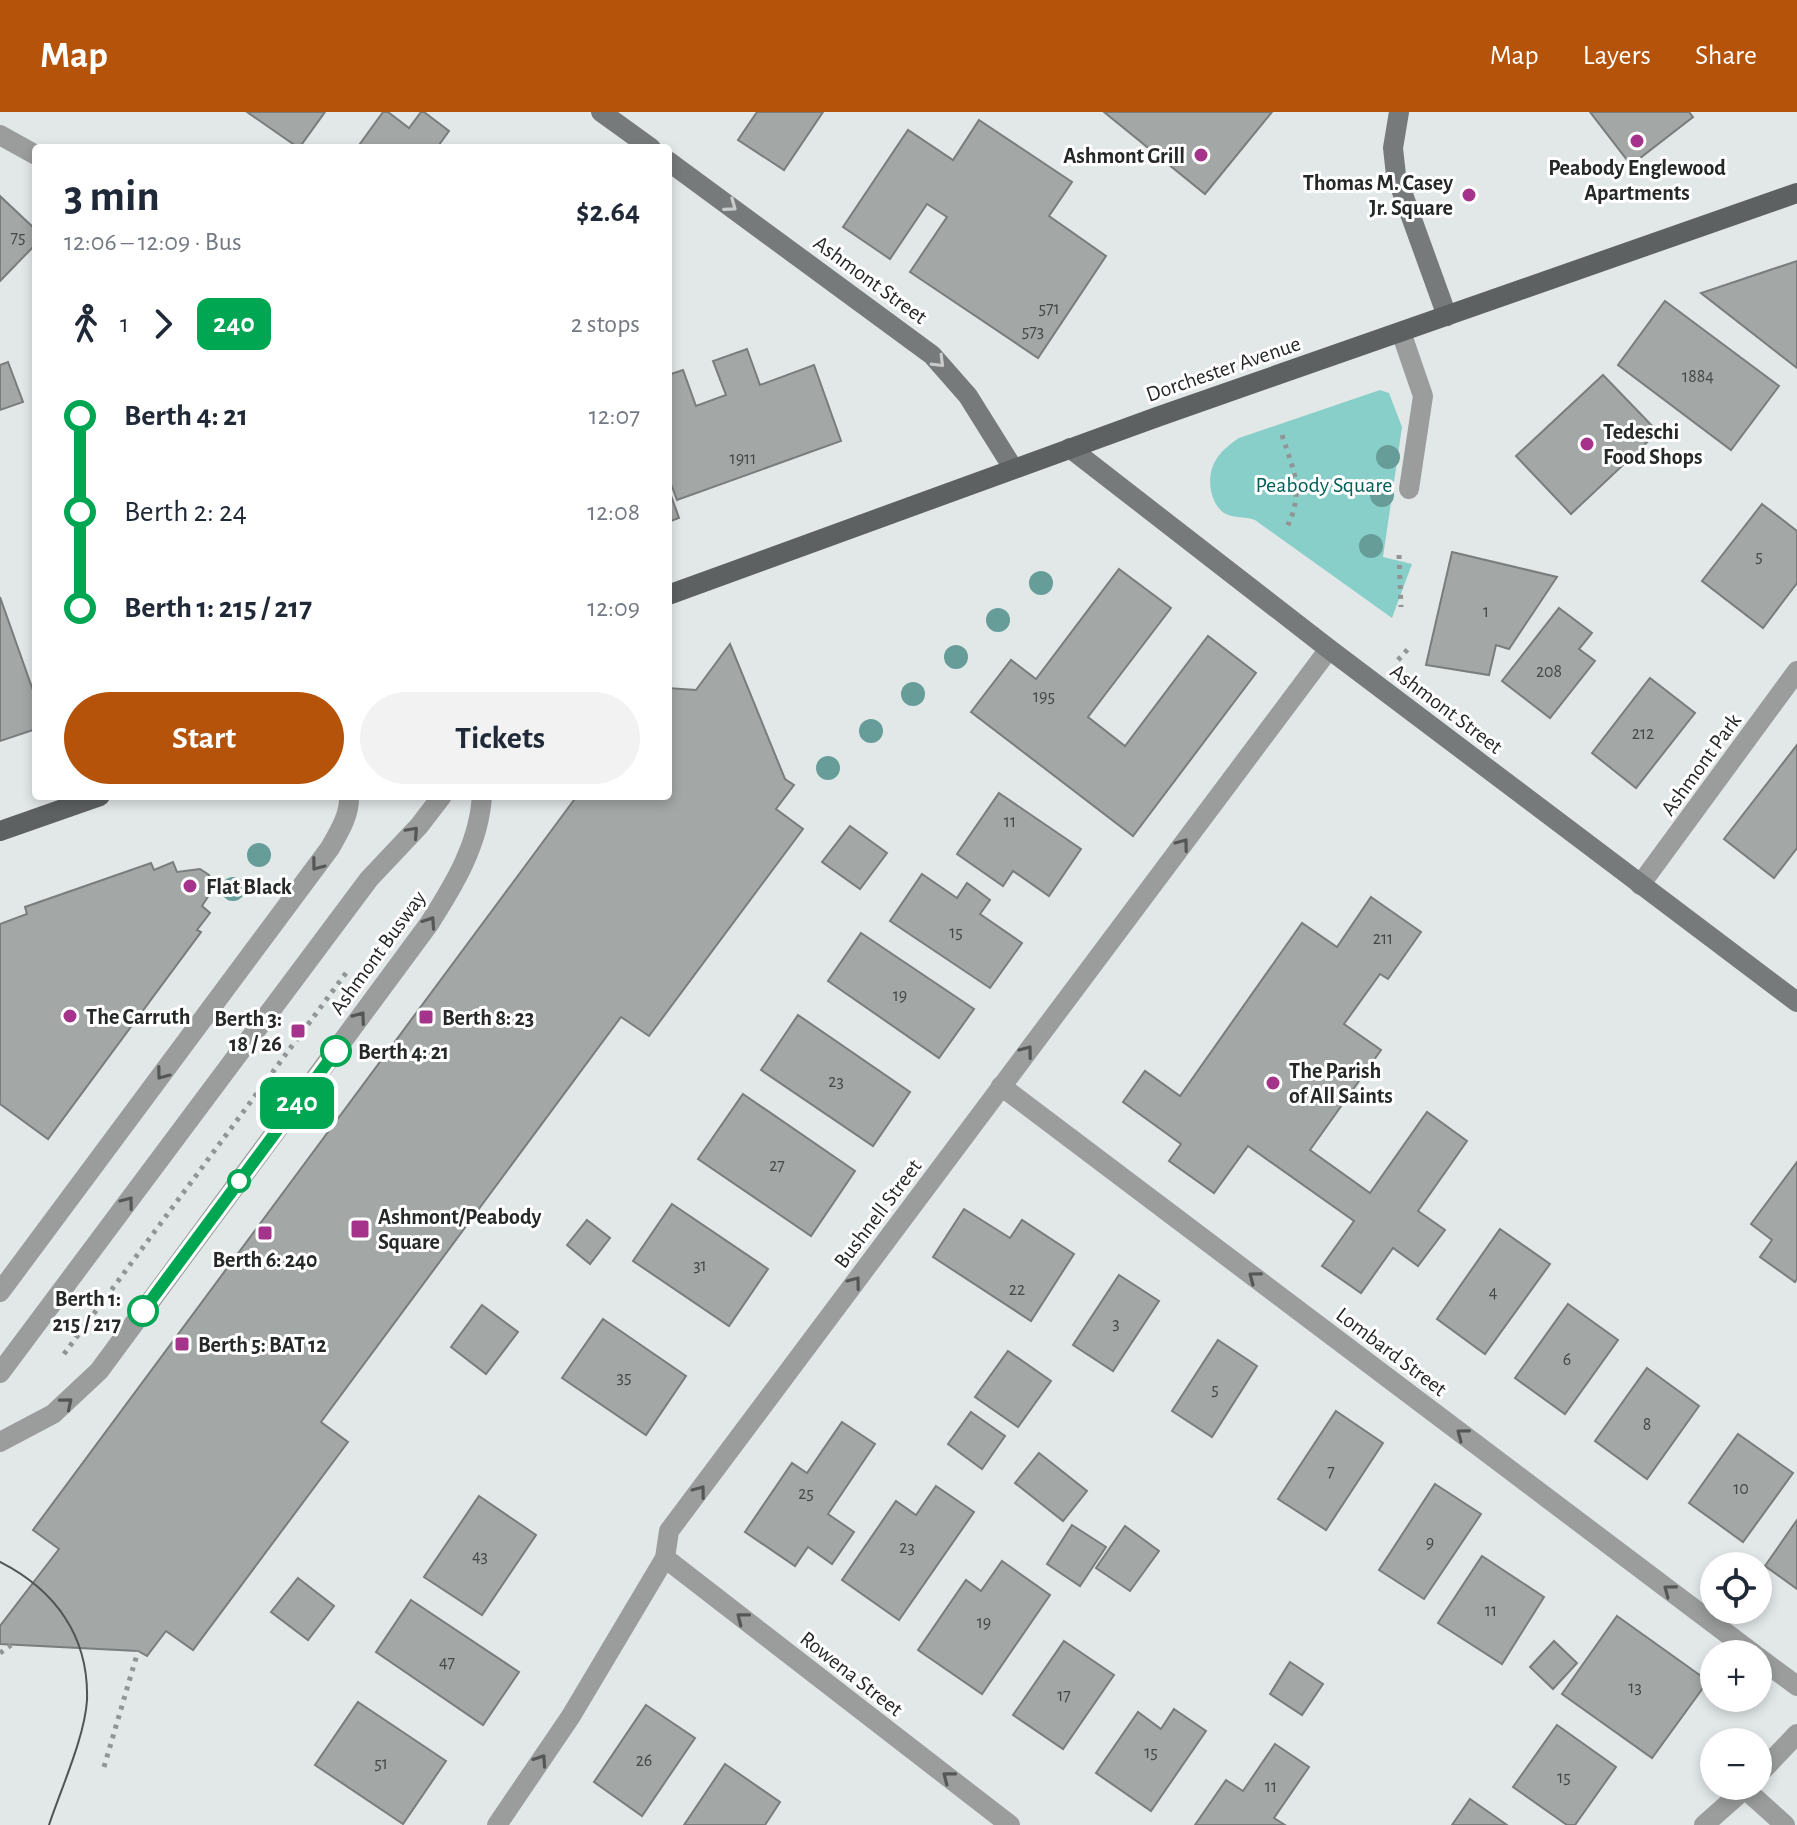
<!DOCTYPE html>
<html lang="en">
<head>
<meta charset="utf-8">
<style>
  body { margin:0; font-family:"Alegreya Sans",sans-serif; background:#f2f2f3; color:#1f2937; height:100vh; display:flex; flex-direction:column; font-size:30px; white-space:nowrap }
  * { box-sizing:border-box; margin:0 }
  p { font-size:26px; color:#747a83 }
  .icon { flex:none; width:44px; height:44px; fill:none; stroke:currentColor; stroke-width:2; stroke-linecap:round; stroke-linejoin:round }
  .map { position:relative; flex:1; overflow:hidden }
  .drawer { position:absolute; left:32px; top:32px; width:640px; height:656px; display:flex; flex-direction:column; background:#fff; border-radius:8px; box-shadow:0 4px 12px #0003 }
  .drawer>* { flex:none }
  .badge { padding:0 16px; border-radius:12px; font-size:28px; line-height:52px }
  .buttons { position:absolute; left:1700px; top:1440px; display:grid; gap:16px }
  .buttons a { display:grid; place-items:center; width:72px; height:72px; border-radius:50%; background:#fff; box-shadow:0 4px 12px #0003; font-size:40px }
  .map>.badge { position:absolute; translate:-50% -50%; box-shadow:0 0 0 4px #fff }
  .legs { display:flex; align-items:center; gap:12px; height:88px; padding:0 32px; font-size:26px }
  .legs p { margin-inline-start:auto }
  .head { display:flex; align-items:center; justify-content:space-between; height:136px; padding:0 32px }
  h1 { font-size:44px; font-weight:600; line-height:60px }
  .cta { display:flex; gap:16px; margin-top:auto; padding:16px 32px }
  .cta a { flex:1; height:92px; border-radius:48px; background:#b45309; color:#fff; font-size:32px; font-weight:600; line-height:92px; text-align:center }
  .cta a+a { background:#f2f2f3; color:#1f2937 }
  ul { padding:0 32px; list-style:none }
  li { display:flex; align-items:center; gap:28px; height:96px; font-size:30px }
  li i { display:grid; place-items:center; width:12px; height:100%; margin:0 10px; background:currentColor }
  li i::after { content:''; width:20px; height:20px; margin:-10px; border:6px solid; border-radius:50%; background:#fff }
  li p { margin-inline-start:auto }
  li:first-child i { background:linear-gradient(#0000 50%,currentColor 0) }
  li:last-child i { background:linear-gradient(currentColor 50%,#0000 0) }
  header { display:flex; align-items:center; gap:48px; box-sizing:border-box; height:112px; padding:0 40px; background:#b45309; color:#fff }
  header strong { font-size:38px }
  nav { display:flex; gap:44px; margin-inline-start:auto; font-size:28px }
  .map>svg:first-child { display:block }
  .green { fill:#88cfc9 }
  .building { fill:#a3a7a6; stroke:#797d7c; stroke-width:2 }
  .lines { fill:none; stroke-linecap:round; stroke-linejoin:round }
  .path { stroke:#929595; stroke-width:5; stroke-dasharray:4 6; stroke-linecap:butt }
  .lane { stroke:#9b9d9d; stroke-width:20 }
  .street { stroke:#9b9d9d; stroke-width:20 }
  .secondary { stroke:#777a7a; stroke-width:20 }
  .primary { stroke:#5e6161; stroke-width:20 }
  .tram { stroke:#515454; stroke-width:2 }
  .tree { fill:#669d99 }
  .oneway { stroke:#c9caca }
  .oneway2 { stroke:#555757 }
  .line-1-casing { stroke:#fff; stroke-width:18 }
  .line-1 { stroke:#00a651; stroke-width:12 }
  .poi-dot { fill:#a5328b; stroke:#fff; stroke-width:3 }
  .stop-1-dot { fill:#fff; stroke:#00a651; stroke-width:4 }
  .labels { text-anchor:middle; stroke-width:6; stroke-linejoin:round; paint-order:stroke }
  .number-label { font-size:18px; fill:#454848 }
  .poi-label { font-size:22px; font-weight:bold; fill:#262828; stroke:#fff; text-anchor:start }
  .street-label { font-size:22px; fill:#262828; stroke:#fff }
  .park-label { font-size:22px; fill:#00605a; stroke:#fff }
  .stop-label { font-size:22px; font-weight:bold; fill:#262828; stroke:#fff; text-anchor:start }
</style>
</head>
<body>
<header>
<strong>Map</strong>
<nav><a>Map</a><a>Layers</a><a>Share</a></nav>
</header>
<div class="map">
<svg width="1797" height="1713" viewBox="0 0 1797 1713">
  <rect width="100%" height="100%" fill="#e2e7e7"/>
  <!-- green -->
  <path class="green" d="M 1380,278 L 1389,281 L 1402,315 L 1383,445 L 1412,452 L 1392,506 L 1255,408 C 1245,404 1234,407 1224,401 C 1217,396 1213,388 1211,379 C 1207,354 1218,340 1239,326 Z"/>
  <!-- building -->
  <g class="building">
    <path d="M 247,0 L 325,0 L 299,36 Z"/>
    <path d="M 383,0 L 388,0 L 409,16 L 421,0 L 424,0 L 449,19 L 439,33 L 443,36 L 357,36 Z"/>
    <path d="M 757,0 L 823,0 L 784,58 L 738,28 Z"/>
    <path d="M 1104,0 L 1272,0 L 1205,82 Z"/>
    <path d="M 1590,0 L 1689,0 L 1693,5 L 1631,53 Z"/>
    <path d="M 979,8 L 1072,70 L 1049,104 L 1106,144 L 1038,246 L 910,160 L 947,105 L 927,92 L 890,147 L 843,115 L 908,18 L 953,48 Z"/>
    <path d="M 0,84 L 36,118 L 36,132 L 0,169 Z"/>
    <path d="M 1797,149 L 1797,256 L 1701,181 Z"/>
    <path d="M 1665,189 L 1779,274 L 1731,338 L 1618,253 Z"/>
    <path d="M 747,237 L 760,273 L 814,253 L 841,329 L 677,388 L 668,364 L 668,263 L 683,258 L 696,294 L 726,283 L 713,249 Z"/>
    <path d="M 8,250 L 23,290 L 0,298 L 0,253 Z"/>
    <path d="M 1603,263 L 1658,320 L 1571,402 L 1516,344 Z"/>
    <path d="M 668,375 L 679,406 L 668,410 Z"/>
    <path d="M 1762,392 L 1797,419 L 1797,471 L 1763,516 L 1702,469 Z"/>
    <path d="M 1452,440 L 1557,465 L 1509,537 L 1496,533 L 1489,563 L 1426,553 Z"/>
    <path d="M 1119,457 L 1171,496 L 1088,605 L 1125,634 L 1208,524 L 1256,561 L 1133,724 L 971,600 L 1011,548 L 1036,567 Z"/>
    <path d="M 0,485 L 36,587 L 36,617 L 0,629 Z"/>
    <path d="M 1559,496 L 1592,521 L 1579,537 L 1595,549 L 1550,606 L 1502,569 Z"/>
    <path d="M 730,532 L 785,667 L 794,673 L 776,697 L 803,717 L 649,924 L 621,905 L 321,1310 L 348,1330 L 193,1538 L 166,1519 L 147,1544 L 138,1539 L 0,1532 L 0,1514 L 59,1437 L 33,1418 L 577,684 L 668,684 L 668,576 L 696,578 Z"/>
    <path d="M 1650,566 L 1695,601 L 1636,676 L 1592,641 Z"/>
    <path d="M 1797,633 L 1797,736 L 1774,766 L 1724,727 Z"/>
    <path d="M 999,681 L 1081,737 L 1049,784 L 1013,759 L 1003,774 L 957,742 Z"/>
    <path d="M 850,714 L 887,741 L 860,777 L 822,750 Z"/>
    <path d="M 173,750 L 177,760 L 200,757 L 209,763 L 211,768 L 211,780 L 202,794 L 210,801 L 197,818 L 201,820 L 48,1027 L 0,992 L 0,812 L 27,802 L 25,795 L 151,751 L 154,758 Z"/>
    <path d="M 922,762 L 957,786 L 967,771 L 990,788 L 980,802 L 1022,831 L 990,876 L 890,809 Z"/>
    <path d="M 1371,785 L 1421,820 L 1388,867 L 1380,862 L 1344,912 L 1381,938 L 1310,1038 L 1370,1081 L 1427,1000 L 1467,1029 L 1418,1099 L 1445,1118 L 1418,1154 L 1393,1136 L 1361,1181 L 1322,1154 L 1354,1109 L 1248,1034 L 1214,1081 L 1169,1049 L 1181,1032 L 1123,990 L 1145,959 L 1180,984 L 1302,811 L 1337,835 Z"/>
    <path d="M 861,821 L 974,897 L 939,946 L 828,869 Z"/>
    <path d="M 798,903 L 910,980 L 873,1034 L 761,958 Z"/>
    <path d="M 743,982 L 855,1059 L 811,1124 L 698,1047 Z"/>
    <path d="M 1797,1050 L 1797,1167 L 1795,1170 L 1760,1145 L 1772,1128 L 1751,1112 Z"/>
    <path d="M 672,1092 L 768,1157 L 729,1214 L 633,1149 Z"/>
    <path d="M 964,1097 L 1010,1126 L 1022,1108 L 1074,1142 L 1031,1209 L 933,1145 Z"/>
    <path d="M 587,1108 L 610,1126 L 590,1152 L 567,1133 Z"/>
    <path d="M 1500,1117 L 1550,1152 L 1485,1242 L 1437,1207 Z"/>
    <path d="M 1119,1163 L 1159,1189 L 1113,1259 L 1073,1233 Z"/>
    <path d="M 1568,1192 L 1618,1228 L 1565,1302 L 1515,1266 Z"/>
    <path d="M 482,1193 L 518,1220 L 486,1262 L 451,1235 Z"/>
    <path d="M 603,1207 L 686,1264 L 646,1323 L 562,1266 Z"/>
    <path d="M 1218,1228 L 1257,1254 L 1212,1325 L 1172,1299 Z"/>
    <path d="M 1008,1239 L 1051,1269 L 1018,1315 L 975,1285 Z"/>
    <path d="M 1647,1256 L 1699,1294 L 1647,1367 L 1595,1329 Z"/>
    <path d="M 1336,1299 L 1383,1331 L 1326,1418 L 1278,1387 Z"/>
    <path d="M 971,1300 L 1005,1324 L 982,1357 L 948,1332 Z"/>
    <path d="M 842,1310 L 875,1332 L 828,1402 L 854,1420 L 832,1452 L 808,1435 L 795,1454 L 745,1420 L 792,1351 L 807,1361 Z"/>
    <path d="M 1738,1322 L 1793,1361 L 1743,1430 L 1689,1391 Z"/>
    <path d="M 1039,1341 L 1087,1379 L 1063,1409 L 1015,1371 Z"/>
    <path d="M 1435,1372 L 1481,1402 L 1424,1487 L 1379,1458 Z"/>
    <path d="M 936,1374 L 974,1400 L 899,1508 L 842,1468 L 896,1389 L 916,1403 Z"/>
    <path d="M 479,1384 L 536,1423 L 482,1503 L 424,1465 Z"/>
    <path d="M 1797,1408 L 1797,1477 L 1765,1454 Z"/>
    <path d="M 1072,1413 L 1106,1435 L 1080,1474 L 1047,1452 Z"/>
    <path d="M 1125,1414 L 1159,1439 L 1130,1479 L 1096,1456 Z"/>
    <path d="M 1482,1444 L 1544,1485 L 1502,1552 L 1438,1511 Z"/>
    <path d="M 1002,1449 L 1050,1483 L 982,1582 L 918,1538 L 966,1468 L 981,1479 Z"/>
    <path d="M 298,1466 L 334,1494 L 308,1528 L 271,1500 Z"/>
    <path d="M 411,1488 L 519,1560 L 483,1613 L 376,1540 Z"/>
    <path d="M 1617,1504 L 1708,1569 L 1652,1646 L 1562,1582 Z"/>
    <path d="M 1064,1529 L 1114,1563 L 1063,1637 L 1013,1603 Z"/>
    <path d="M 1554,1529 L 1577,1551 L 1553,1577 L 1530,1555 Z"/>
    <path d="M 1290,1550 L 1323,1572 L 1302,1603 L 1270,1582 Z"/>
    <path d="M 358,1590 L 446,1649 L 403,1712 L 315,1653 Z"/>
    <path d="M 646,1593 L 695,1626 L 642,1704 L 594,1670 Z"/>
    <path d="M 1174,1597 L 1206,1619 L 1151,1699 L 1096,1661 L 1138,1600 L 1161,1617 Z"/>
    <path d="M 1557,1613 L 1616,1655 L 1575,1713 L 1567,1713 L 1513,1675 Z"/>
    <path d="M 1275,1632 L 1309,1655 L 1274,1706 L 1285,1713 L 1195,1713 L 1226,1668 L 1243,1679 Z"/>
    <path d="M 725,1652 L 780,1690 L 765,1713 L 684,1713 Z"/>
    <path d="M 1470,1687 L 1507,1713 L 1452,1713 Z"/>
  </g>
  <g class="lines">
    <!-- path -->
    <g class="path">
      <path d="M 1282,323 C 1294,360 1305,380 1286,417"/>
      <path d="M 1399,443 L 1401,495"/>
      <path d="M 1398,548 L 1408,537"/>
      <path d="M 64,1242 L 346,861"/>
      <path d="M 0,1541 L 11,1533"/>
      <path d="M 104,1655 L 138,1539"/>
    </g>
    <!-- lane -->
    <g class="lane">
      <path d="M 0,1180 L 330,736 C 339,720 350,703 349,684"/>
      <path d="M 0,1261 L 369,767 L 419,714 L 442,684"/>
      <path d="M 0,1330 L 53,1302 L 99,1259 L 429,812 C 454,773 479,732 482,684"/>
    </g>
    <!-- street -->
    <g class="street">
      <path d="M 0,23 L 36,43"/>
      <path d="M 1401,220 L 1423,284 L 1409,377"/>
      <path d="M 1640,773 L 1797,559"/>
      <path d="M 1001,974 L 1754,1542"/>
      <path d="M 665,1446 L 1010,1713"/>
      <path d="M 1758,1545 L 1797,1574"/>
      <path d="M 1758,1663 L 1797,1622"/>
      <path d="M 1745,1677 L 1785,1713"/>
      <path d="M 497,1713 L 571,1604 L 665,1446 L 669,1419 L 1329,537"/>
      <path d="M 1704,1713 L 1748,1674"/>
    </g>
    <!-- secondary -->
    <g class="secondary">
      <path d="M 601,0 L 651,36"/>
      <path d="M 1399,0 L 1393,36 L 1396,63 L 1447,204"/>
      <path d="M 668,49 L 932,243 L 968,284 L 1013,356"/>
      <path d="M 1070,336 L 1329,537 L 1797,890"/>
    </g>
    <!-- primary -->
    <g class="primary">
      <path d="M 668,483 L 1157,305 L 1797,81"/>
      <path d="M 0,719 L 100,684"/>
    </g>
    <!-- tram -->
    <path class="tram" d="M 0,1450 C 55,1478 89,1524 87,1588 C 85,1624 61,1677 49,1713"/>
  </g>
  <!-- trees -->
  <g class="tree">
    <circle cx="1388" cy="345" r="12"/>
    <circle cx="1382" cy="383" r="12"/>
    <circle cx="1371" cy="434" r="12"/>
    <circle cx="1041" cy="471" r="12"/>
    <circle cx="998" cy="508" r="12"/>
    <circle cx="956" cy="545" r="12"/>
    <circle cx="913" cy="582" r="12"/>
    <circle cx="871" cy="619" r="12"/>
    <circle cx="828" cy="656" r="12"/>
    <circle cx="259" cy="743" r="12"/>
    <circle cx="233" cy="777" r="12"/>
  </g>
  <!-- one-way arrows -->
  <defs><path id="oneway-chevron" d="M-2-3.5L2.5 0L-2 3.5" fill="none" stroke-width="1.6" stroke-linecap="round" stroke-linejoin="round" transform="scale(2)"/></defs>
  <g class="oneway">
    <use href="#oneway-chevron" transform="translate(731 94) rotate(36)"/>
    <use href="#oneway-chevron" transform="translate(939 250) rotate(45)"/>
  </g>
  <g class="oneway2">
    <use href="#oneway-chevron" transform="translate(413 720) rotate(-48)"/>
    <use href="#oneway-chevron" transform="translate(1183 732) rotate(-53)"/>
    <use href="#oneway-chevron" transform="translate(317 753) rotate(127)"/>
    <use href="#oneway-chevron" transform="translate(430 810) rotate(-56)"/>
    <use href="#oneway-chevron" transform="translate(360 905) rotate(-54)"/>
    <use href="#oneway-chevron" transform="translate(1027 939) rotate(-53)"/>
    <use href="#oneway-chevron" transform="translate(162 962) rotate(127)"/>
    <use href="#oneway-chevron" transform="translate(128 1090) rotate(-53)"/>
    <use href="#oneway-chevron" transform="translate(1254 1165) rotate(-143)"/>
    <use href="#oneway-chevron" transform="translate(855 1170) rotate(-53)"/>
    <use href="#oneway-chevron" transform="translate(67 1291) rotate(-40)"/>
    <use href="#oneway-chevron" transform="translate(1462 1322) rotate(-143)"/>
    <use href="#oneway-chevron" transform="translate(700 1379) rotate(-53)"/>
    <use href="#oneway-chevron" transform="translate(1669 1478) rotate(-143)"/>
    <use href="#oneway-chevron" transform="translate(742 1506) rotate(-142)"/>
    <use href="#oneway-chevron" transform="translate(541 1648) rotate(-56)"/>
    <use href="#oneway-chevron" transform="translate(948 1665) rotate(-142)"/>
  </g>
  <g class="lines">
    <!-- line-1 casing -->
    <g class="line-1-casing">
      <path id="line-1" d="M 143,1199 L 336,939"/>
    </g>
    <!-- line-1 -->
    <use href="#line-1" class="line-1"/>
  </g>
  <!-- markers -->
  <g class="poi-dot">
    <circle cx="1637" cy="29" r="8"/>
    <circle cx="1201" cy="43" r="8"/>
    <circle cx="1469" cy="83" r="8"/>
    <circle cx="1587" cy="332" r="8"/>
    <circle cx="190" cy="774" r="8"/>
    <circle cx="70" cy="904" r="8"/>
    <rect x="418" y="897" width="16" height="16" rx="4"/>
    <rect x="290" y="911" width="16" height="16" rx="4"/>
    <circle cx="1273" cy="971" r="8"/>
    <rect x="350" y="1107" width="20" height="20" rx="4"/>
    <rect x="257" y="1113" width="16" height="16" rx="4"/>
    <rect x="174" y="1224" width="16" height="16" rx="4"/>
  </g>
  <g class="stop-1-dot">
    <circle cx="336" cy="939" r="14"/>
    <circle cx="239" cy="1069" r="10"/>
    <circle cx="143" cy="1199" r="14"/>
  </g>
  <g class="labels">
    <!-- number labels -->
    <g class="number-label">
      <text x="18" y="131">75</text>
      <text x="1049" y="202">571</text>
      <text x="1033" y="225">573</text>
      <text x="1698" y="270">1884</text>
      <text x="743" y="352">1911</text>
      <text x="1759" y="450">5</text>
      <text x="1486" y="505">1</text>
      <text x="1549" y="565">208</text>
      <text x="1044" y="590">195</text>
      <text x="1643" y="627">212</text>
      <text x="1010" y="715">11</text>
      <text x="956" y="826">15</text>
      <text x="1383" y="832">211</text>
      <text x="900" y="889">19</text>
      <text x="836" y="975">23</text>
      <text x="777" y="1059">27</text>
      <text x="700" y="1159">31</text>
      <text x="1017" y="1183">22</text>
      <text x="1493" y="1186">4</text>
      <text x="1116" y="1217">3</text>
      <text x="1567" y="1253">6</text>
      <text x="624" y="1271">35</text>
      <text x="1215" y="1283">5</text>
      <text x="1647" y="1318">8</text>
      <text x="1331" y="1365">7</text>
      <text x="1741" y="1382">10</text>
      <text x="806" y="1387">25</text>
      <text x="1430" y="1436">9</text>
      <text x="907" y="1441">23</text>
      <text x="480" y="1450">43</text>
      <text x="1491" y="1504">11</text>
      <text x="984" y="1516">19</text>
      <text x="447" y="1556">47</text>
      <text x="1635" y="1581">13</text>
      <text x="1064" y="1589">17</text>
      <text x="1151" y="1646">15</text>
      <text x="644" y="1654">26</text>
      <text x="381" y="1657">51</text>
      <text x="1564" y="1671">15</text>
      <text x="1271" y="1680">11</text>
    </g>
    <!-- poi labels -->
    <g class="poi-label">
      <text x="1185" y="51" text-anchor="end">Ashmont Grill</text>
      <text x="1637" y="63" text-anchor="middle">Peabody Englewood<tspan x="1637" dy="25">Apartments</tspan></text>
      <text x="1453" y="78" text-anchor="end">Thomas M. Casey<tspan x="1453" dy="25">Jr. Square</tspan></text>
      <text x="1603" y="327">Tedeschi<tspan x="1603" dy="25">Food Shops</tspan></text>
      <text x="206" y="782">Flat Black</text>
      <text x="86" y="912">The Carruth</text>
      <text x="442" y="913">Berth 8: 23</text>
      <text x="282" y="914" text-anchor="end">Berth 3:<tspan x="282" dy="25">18 / 26</tspan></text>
      <text x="1289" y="966">The Parish<tspan x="1289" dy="25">of All Saints</tspan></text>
      <text x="378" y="1112">Ashmont/Peabody<tspan x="378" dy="25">Square</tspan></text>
      <text x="265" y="1155" text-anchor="middle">Berth 6: 240</text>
      <text x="198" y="1240">Berth 5: BAT 12</text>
    </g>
    <!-- street labels -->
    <g class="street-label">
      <text transform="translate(871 167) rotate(36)" y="8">Ashmont Street</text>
      <text transform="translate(1223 256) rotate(-19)" y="8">Dorchester Avenue</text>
      <text transform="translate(1447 596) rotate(37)" y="8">Ashmont Street</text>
      <text transform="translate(1700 652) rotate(-54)" y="8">Ashmont Park</text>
      <text transform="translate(377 840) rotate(-54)" y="8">Ashmont Busway</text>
      <text transform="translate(877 1101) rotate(-53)" y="8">Bushnell Street</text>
      <text transform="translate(1392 1239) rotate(37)" y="8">Lombard Street</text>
      <text transform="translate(852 1561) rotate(38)" y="8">Rowena Street</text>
    </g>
    <!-- park labels -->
    <g class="park-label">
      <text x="1324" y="380">Peabody Square</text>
    </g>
    <!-- stop labels -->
    <g class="stop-label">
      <text x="358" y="947">Berth 4: 21</text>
      <text x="121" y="1194" text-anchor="end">Berth 1:<tspan x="121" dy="25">215 / 217</tspan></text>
    </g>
  </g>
</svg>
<div class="buttons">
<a><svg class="icon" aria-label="locate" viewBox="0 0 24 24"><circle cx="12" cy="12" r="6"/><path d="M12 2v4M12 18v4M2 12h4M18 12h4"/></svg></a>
<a>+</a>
<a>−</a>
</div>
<b class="badge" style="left:297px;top:991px;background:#00a651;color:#fff">240</b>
<section class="drawer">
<div class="head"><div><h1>3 min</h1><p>12:06 – 12:09 · Bus</p></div><b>$2.64</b></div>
<div class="legs"><svg class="icon" aria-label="walk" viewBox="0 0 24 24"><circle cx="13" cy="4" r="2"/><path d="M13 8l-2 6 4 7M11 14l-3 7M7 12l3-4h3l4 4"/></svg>1<svg class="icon" aria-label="forward" viewBox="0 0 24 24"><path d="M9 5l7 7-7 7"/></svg><b class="badge" style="background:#00a651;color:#fff">240</b><p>2 stops</p></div>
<ul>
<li><i style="color:#00a651"></i><b>Berth 4: 21</b><p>12:07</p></li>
<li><i style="color:#00a651"></i><span>Berth 2: 24</span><p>12:08</p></li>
<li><i style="color:#00a651"></i><b>Berth 1: 215 / 217</b><p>12:09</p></li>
</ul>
<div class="cta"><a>Start</a><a>Tickets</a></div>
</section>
</div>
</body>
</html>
